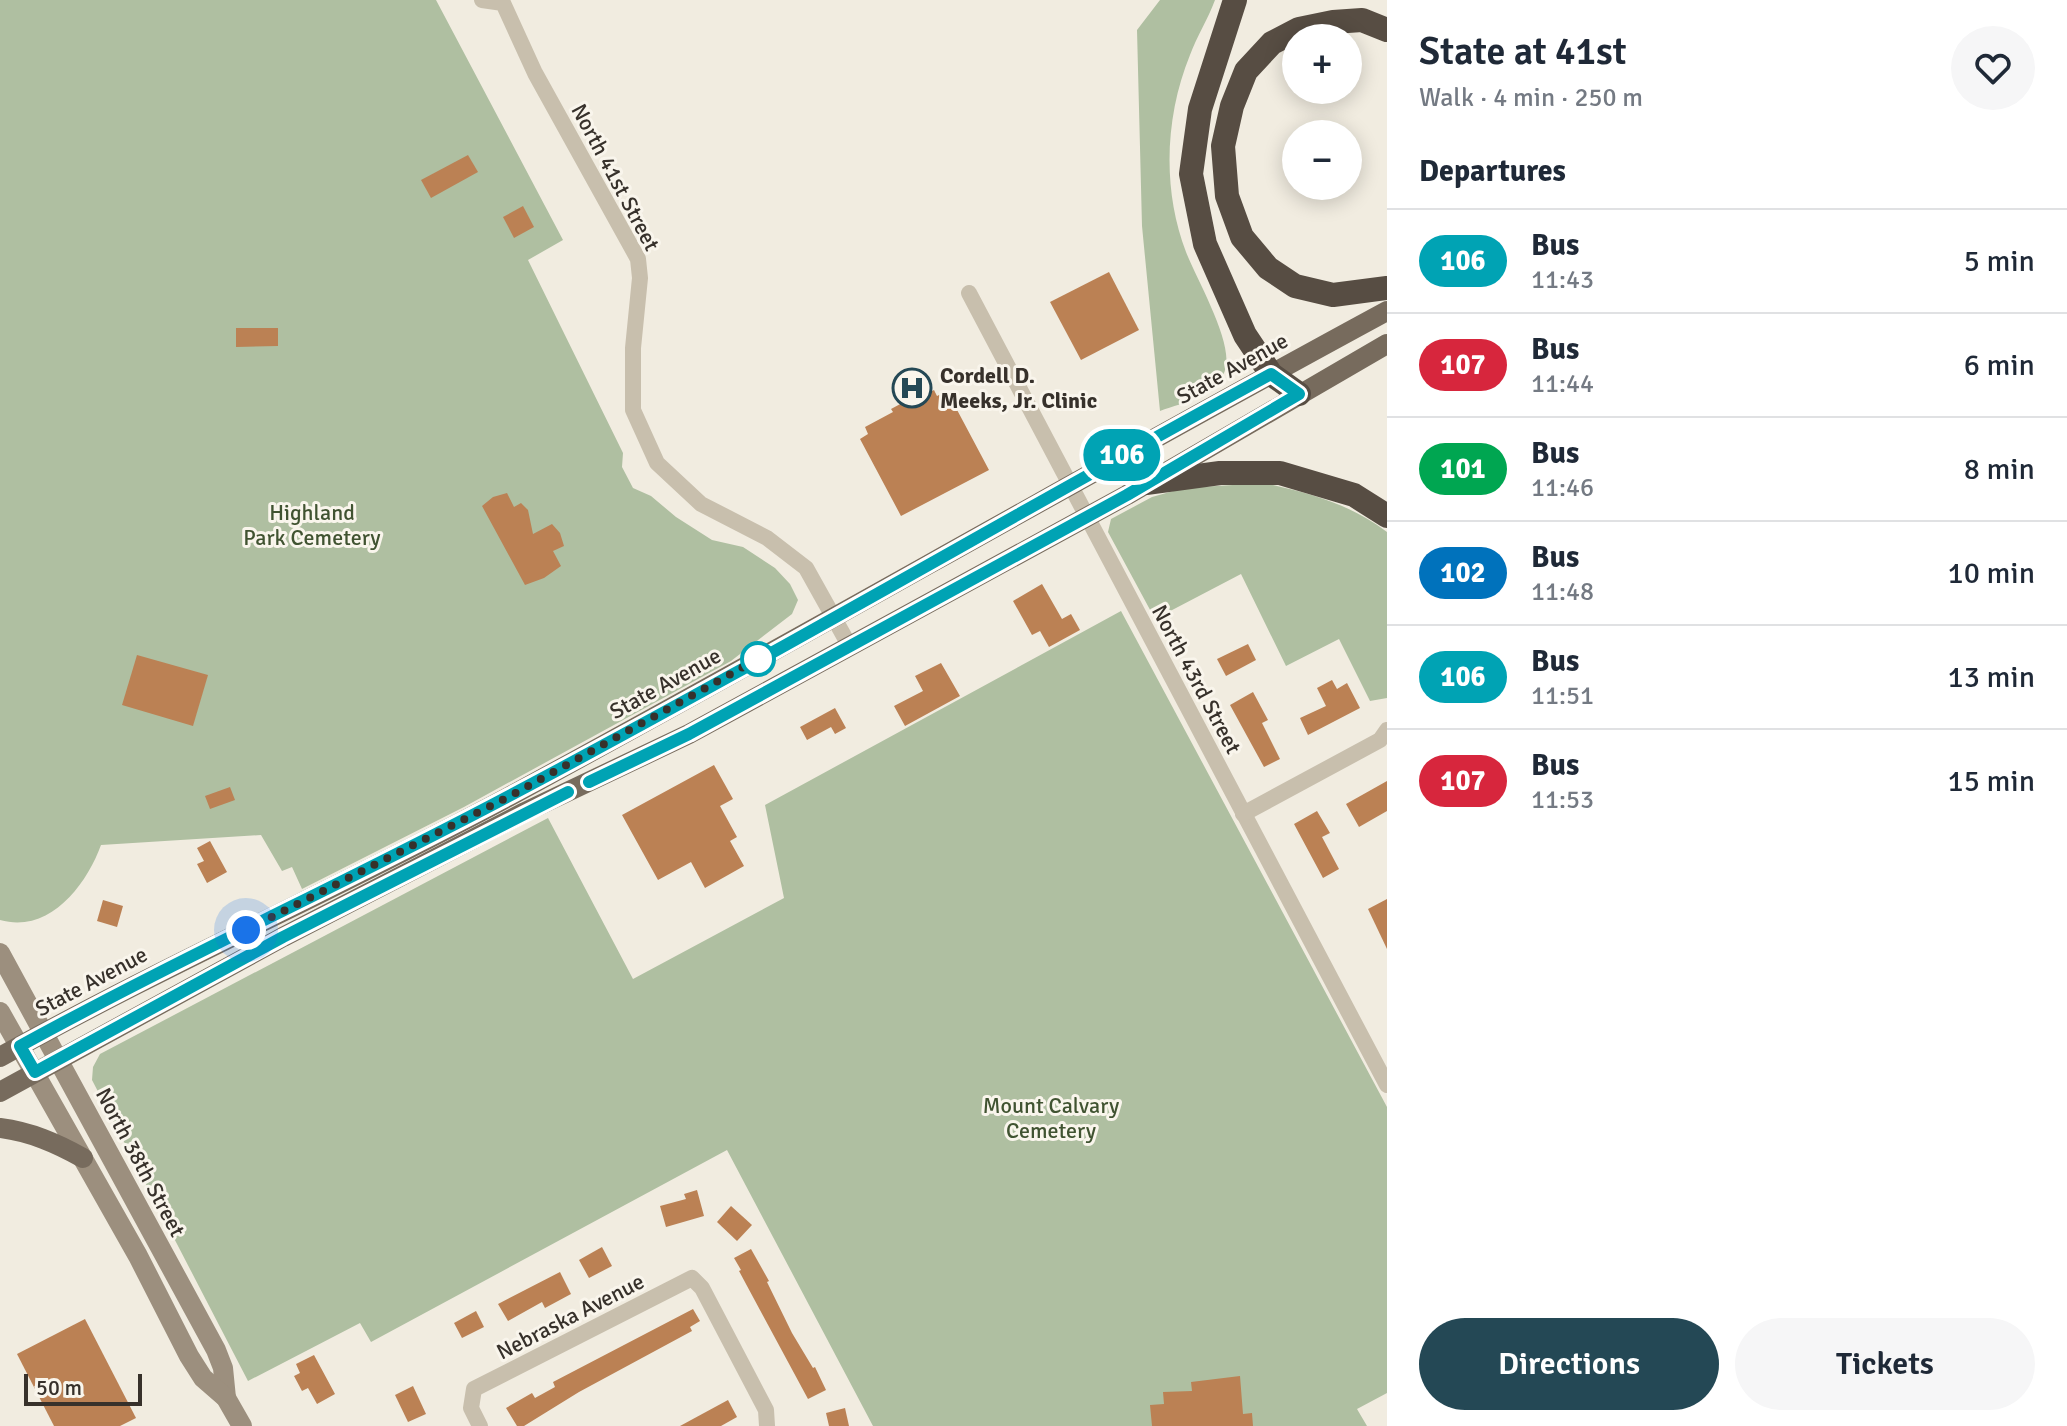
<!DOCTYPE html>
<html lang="en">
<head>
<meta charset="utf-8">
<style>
  body { margin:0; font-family:Signika,sans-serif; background:#f6f6f7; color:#1f2937; height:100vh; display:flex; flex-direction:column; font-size:30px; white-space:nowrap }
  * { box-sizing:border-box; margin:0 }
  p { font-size:26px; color:#747a83 }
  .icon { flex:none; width:44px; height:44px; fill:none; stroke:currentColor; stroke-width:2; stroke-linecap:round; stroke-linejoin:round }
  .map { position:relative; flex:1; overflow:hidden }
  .details { display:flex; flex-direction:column; background:#fff; width:680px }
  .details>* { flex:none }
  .badge { padding:0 16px; border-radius:26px; font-size:28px; line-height:52px }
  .buttons { position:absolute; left:1282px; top:24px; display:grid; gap:16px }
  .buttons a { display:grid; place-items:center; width:80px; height:80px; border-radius:50%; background:#fff; box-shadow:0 4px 20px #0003; font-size:40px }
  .scale { position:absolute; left:24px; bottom:20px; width:118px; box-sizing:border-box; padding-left:8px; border:4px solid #37312b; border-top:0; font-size:22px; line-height:28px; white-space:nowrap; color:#37312b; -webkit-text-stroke:6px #f9f5ec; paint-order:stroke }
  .you { position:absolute; width:40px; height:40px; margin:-20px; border:6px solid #fff; border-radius:50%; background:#1a73e8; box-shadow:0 0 0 12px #1a73e833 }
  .map>.badge { position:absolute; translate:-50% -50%; box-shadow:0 0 0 4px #fff }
  h2 { padding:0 32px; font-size:30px; line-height:72px }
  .round { display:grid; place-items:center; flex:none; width:84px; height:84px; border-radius:42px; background:#f6f6f7 }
  .headline { display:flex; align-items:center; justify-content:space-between; height:136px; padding:0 32px }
  h1 { font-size:38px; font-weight:600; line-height:60px }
  .button { display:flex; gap:16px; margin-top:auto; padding:16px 32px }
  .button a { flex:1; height:92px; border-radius:48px; background:#244855; color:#fff; font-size:32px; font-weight:600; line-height:92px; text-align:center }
  .button a+a { background:#f6f6f7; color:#1f2937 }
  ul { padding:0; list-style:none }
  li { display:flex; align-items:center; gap:24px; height:104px; padding:0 32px; border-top:2px solid #e0e1e3 }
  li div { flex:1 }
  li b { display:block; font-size:30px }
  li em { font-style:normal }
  li .badge { min-width:88px; font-weight:700; text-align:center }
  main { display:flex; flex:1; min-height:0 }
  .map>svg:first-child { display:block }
  .green { fill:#afbfa1 }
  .building { fill:#bb8154 }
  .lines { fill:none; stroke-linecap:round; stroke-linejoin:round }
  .street { stroke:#c8bfad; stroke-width:16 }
  .secondary { stroke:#9c8f7e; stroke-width:20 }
  .primary { stroke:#776b5d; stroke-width:20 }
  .highway { stroke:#574d43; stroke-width:24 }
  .line-casing { stroke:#fff; stroke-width:18 }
  .line { stroke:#00a3b4; stroke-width:12 }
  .walk { stroke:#37312b; stroke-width:8; stroke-dasharray:0 14.4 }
  .stop-dot { fill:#fff; stroke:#00a3b4; stroke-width:4 }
  .labels { text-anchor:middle; stroke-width:6; stroke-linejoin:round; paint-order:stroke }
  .street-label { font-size:22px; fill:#37312b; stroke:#f9f5ec }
  .poi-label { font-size:22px; font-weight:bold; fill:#37312b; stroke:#f9f5ec; text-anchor:start }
  .park-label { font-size:22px; fill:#405331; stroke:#f9f5ec }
</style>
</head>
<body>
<main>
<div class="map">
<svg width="1387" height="1426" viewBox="0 0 1387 1426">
  <rect width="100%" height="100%" fill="#f1ece0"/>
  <!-- green -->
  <g class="green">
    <path d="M 0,0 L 436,0 L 563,240 L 528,260 L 623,453 L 622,467 L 633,488 L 651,496 L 676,517 L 712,540 L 743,547 L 775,568 L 790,584 L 798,600 L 792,614 L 731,661 L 464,807 L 302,889 L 292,867 L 282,871 L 261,835 L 101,845 C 86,886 49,934 0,920 Z"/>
    <path d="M 1160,0 L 1215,0 C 1208,19 1197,36 1190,55 C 1165,116 1162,190 1186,252 C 1197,280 1231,338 1226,366 C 1221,396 1184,402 1160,411 L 1142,226 L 1137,30 Z"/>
    <path d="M 1265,483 C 1312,494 1348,503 1387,532 L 1387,698 L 1370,701 L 1339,639 L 1286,666 L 1241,574 L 1155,619 L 1108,532 L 1111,519 L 1152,497 L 1184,488 Z"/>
    <path d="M 1121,611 L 1387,1107 L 1387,1393 L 1357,1409 L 1367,1426 L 873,1426 L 727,1150 L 371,1342 L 360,1323 L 248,1381 L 92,1080 L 93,1067 L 100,1054 L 548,818 L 633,979 L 784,898 L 765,805 Z"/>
  </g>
  <!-- building -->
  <g class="building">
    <path d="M 468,155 L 478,172 L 431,198 L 421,180 Z"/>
    <path d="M 523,206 L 534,227 L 514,238 L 503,217 Z"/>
    <path d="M 1109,272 L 1139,330 L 1081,360 L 1050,302 Z"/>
    <path d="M 236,328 L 278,328 L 278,346 L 236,347 Z"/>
    <path d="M 934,390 L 937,396 L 947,391 L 989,470 L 901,516 L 860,439 L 868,434 L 865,427 L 893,412 L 891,409 L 904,402 L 906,405 Z"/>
    <path d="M 507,493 L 514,507 L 521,503 L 528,510 L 533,534 L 552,524 L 560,533 L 564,546 L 553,551 L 561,566 L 544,578 L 525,585 L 482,506 L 493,497 Z"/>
    <path d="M 1042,584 L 1062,619 L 1071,614 L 1080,630 L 1049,647 L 1040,631 L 1032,635 L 1013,601 Z"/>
    <path d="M 1248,644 L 1256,660 L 1226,676 L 1217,659 Z"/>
    <path d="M 137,655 L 208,675 L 193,726 L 122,705 Z"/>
    <path d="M 941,663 L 960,696 L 905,726 L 894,706 L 923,691 L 915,676 Z"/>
    <path d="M 1332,680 L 1337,689 L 1347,683 L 1360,708 L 1308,735 L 1300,718 L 1326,706 L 1317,688 Z"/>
    <path d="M 1253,692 L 1268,720 L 1262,723 L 1280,759 L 1264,767 L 1230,705 Z"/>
    <path d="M 835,708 L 846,728 L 835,734 L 831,727 L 807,740 L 800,727 Z"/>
    <path d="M 714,765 L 733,799 L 720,806 L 737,837 L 730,841 L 744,866 L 705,888 L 691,862 L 658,880 L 622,815 Z"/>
    <path d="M 1387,781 L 1387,811 L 1359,827 L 1346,804 Z"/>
    <path d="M 230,787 L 235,800 L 210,809 L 205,796 Z"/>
    <path d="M 1317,811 L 1330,833 L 1322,837 L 1339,869 L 1323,878 L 1294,824 Z"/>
    <path d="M 210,841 L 227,872 L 207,883 L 197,864 L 204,861 L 197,848 Z"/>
    <path d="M 1387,899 L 1387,949 L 1368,909 Z"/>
    <path d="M 103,900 L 123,906 L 117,927 L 97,921 Z"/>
    <path d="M 697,1190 L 704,1216 L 666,1227 L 660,1206 L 686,1199 L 684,1194 Z"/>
    <path d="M 731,1206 L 752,1225 L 737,1241 L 717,1222 Z"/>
    <path d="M 602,1247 L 612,1266 L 589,1278 L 579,1260 Z"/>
    <path d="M 751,1249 L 769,1281 L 767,1282 L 792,1333 L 813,1368 L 815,1367 L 826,1390 L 808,1399 L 739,1271 L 741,1270 L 734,1258 Z"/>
    <path d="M 560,1272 L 571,1294 L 545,1308 L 542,1302 L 508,1321 L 498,1304 Z"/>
    <path d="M 693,1309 L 700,1321 L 690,1327 L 692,1331 L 579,1392 L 524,1426 L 517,1426 L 506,1408 L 532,1393 L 535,1398 L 555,1387 L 553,1382 Z"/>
    <path d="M 476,1311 L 484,1327 L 462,1338 L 454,1323 Z"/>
    <path d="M 85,1319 L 136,1418 L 120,1426 L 54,1426 L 17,1354 Z"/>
    <path d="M 314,1355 L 335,1394 L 317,1404 L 308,1388 L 302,1391 L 294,1376 L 300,1373 L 296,1364 Z"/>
    <path d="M 1240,1376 L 1243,1414 L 1252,1413 L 1253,1426 L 1152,1426 L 1150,1405 L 1164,1404 L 1163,1392 L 1192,1391 L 1191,1382 Z"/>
    <path d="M 413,1386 L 426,1414 L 408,1422 L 395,1395 Z"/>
    <path d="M 728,1400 L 737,1417 L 721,1426 L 680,1426 Z"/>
    <path d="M 845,1408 L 849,1426 L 829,1426 L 826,1413 Z"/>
  </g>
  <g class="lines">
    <!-- street -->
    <g class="street">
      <path d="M 482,0 L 503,3 L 535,73 L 638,259 L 640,278 L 633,348 L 633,410 L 657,463 L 701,504 L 767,538 L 806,568 L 849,645"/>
      <path d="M 969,293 L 1387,1085"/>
      <path d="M 1243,814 L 1380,740 L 1387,730"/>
      <path d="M 480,1426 L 471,1408 L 474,1389 L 692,1278 L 702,1288 L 766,1410 L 767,1426"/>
    </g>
    <!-- secondary -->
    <g class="secondary">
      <path d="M 0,953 L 216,1350 L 223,1368 L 226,1398"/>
      <path d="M 0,1012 L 138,1256 L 189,1356 L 203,1378 L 226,1398 L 242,1426"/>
    </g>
    <!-- primary -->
    <g class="primary">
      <path d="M 0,1057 C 168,963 345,886 514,794 C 806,635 1095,469 1387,311"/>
      <path d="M 0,1092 L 283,937 L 525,812 L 689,734 L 1127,495 L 1387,344"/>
      <path d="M 0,1128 C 31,1132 56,1143 83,1158"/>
    </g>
    <!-- highway -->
    <g class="highway">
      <path d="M 1235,0 L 1200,109 L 1191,174 L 1205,244 L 1245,335 L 1271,374 L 1299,394"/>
      <path d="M 1387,30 L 1362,20 L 1333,22 L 1299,29 L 1272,43 L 1246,71 L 1232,106 L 1223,146 L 1227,196 L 1242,237 L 1268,268 L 1295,286 L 1333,295 L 1387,288"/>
      <path d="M 1146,483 L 1220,473 L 1280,473 L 1354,495 L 1387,516"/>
    </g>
  </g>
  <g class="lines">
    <!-- line casing -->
    <g class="line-casing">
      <path id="line" d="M 568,792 L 283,937 L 35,1072 L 20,1046 C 180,958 347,882 509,796 C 766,660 1016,513 1271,374 L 1299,394 L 1127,495 L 689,734 L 589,782"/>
    </g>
    <!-- line -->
    <use href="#line" class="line"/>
    <!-- walk -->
    <path class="walk" d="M 246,930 L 512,795 L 758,659"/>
  </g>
  <!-- icons -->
  <defs>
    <g id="hospital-ring" transform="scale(2)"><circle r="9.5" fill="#f9f5ec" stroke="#244855" stroke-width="1.5"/><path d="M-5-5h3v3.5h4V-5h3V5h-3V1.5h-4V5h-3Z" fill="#244855"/></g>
  </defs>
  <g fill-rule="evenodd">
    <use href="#hospital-ring" x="912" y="388"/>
  </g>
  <!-- markers -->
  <circle class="stop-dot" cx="758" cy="659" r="16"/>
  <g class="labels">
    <!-- street labels -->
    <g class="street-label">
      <text transform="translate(616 177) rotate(62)" y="8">North 41st Street</text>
      <text transform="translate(1232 368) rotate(-29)" y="8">State Avenue</text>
      <text transform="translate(1197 679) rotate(62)" y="8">North 43rd Street</text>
      <text transform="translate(665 683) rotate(-29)" y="8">State Avenue</text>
      <text transform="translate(91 981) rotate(-28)" y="8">State Avenue</text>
      <text transform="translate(141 1162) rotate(62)" y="8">North 38th Street</text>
      <text transform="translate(570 1316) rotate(-27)" y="8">Nebraska Avenue</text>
    </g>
    <!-- poi labels -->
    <g class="poi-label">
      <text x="940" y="383">Cordell D.<tspan x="940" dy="25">Meeks, Jr. Clinic</tspan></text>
    </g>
    <!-- park labels -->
    <g class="park-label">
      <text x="312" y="520">Highland<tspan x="312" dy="25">Park Cemetery</tspan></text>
      <text x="1051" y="1113">Mount Calvary<tspan x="1051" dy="25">Cemetery</tspan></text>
    </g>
  </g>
</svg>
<div class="buttons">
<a>+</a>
<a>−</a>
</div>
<div class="scale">50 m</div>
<div class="you" style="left:246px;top:930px"></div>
<b class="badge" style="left:1122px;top:455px;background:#00a3b4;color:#fff">106</b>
</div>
<section class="details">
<div class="headline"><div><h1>State at 41st</h1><p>Walk · 4 min · 250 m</p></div><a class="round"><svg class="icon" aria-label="heart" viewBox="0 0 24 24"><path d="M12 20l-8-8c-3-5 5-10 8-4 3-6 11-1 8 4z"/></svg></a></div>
<h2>Departures</h2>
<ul>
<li><span class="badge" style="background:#00a3b4;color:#fff">106</span><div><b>Bus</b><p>11:43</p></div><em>5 min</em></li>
<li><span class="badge" style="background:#d7263d;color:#fff">107</span><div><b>Bus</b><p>11:44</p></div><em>6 min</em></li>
<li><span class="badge" style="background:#00a651;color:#fff">101</span><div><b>Bus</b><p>11:46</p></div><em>8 min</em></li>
<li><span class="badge" style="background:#0072bc;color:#fff">102</span><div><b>Bus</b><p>11:48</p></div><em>10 min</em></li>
<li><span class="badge" style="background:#00a3b4;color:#fff">106</span><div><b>Bus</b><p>11:51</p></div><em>13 min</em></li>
<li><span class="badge" style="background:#d7263d;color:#fff">107</span><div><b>Bus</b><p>11:53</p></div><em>15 min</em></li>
</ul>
<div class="button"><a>Directions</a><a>Tickets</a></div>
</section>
</main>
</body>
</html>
